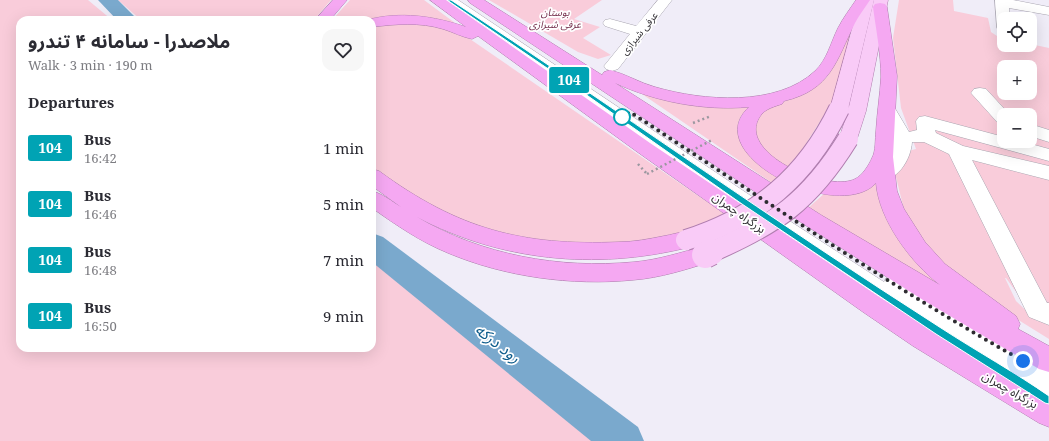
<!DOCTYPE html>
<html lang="en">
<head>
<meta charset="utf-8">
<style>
  body { margin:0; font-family:"Noto Serif","Noto Sans Arabic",serif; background:#f7f7f7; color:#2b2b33; height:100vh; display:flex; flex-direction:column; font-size:15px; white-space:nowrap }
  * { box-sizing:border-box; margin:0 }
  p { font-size:13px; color:#7c7c81 }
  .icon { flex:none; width:22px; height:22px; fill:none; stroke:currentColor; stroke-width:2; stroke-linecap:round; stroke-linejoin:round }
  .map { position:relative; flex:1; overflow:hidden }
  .side { position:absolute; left:16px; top:16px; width:360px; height:336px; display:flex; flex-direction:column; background:#fff; border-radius:12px; box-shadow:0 4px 16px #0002 }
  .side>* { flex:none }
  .badge { padding:0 8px; border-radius:3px; font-size:14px; line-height:26px }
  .fabs { position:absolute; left:997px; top:12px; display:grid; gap:8px }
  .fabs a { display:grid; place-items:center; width:40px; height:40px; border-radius:8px; background:#fff; box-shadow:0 4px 16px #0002; font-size:20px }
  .you { position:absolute; width:20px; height:20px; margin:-10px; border:3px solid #fff; border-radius:50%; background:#1a73e8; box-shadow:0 0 0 6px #1a73e833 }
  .map>.badge { position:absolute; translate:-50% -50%; box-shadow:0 0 0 2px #fff }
  h2 { padding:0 12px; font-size:15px; line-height:36px }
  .round { display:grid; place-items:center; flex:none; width:42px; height:42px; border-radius:12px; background:#f7f7f7 }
  .overview { display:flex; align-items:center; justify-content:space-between; height:68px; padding:0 12px }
  h1 { font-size:19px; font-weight:700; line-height:30px }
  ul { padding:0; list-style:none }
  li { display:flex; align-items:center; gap:12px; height:56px; padding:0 12px }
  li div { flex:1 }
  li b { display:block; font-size:15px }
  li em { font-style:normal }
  li .badge { min-width:44px; font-weight:700; text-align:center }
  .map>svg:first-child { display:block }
  .green { fill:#f9ccda; fill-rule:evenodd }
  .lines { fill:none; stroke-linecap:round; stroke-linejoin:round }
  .river { fill:#7aa9cd; fill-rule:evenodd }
  .minor-casing { stroke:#a8a5b0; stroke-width:1 }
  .major-casing { stroke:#af7dae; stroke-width:1 }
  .highway-casing { stroke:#af7dae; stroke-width:1 }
  .path { stroke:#9b98a0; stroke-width:2.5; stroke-dasharray:2 3; stroke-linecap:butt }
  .minor { fill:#fff; fill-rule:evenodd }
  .major { fill:#f9cbf7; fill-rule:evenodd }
  .highway { fill:#f5a8f2; fill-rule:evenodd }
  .major-bridge-far1-casing { stroke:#af7dae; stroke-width:22; stroke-linecap:butt }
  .major-bridge-casing { stroke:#af7dae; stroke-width:28; stroke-linecap:butt }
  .path-bridge { stroke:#9b98a0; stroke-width:2.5; stroke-dasharray:2 3; stroke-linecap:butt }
  .major-bridge-far1 { stroke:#f9cbf7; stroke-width:20 }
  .major-bridge { stroke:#f9cbf7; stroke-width:26 }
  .line { fill:#00a3b4; stroke:#fff }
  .walk { stroke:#2e2c31; stroke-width:4; stroke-dasharray:0 7.2 }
  .stop-dot { fill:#fff; stroke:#00a3b4; stroke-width:2 }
  .labels { text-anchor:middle; stroke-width:3.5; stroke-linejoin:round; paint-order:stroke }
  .far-park-label { font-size:10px; font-style:italic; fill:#752f4c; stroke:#fff }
  .far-street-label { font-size:10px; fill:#2e2c31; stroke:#fff }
  .street-label { font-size:12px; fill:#2e2c31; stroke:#fff }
  .near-water-label { font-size:16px; font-style:italic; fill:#0e5d8c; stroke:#fff }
</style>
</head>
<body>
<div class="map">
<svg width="1049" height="441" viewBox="0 0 1049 441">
  <rect width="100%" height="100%" fill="#f0edf8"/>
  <!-- green -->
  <g class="green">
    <path d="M 0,0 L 88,0 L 112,20 L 20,20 L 20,348 L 372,348 L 372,238 L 644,441 L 0,441 Z"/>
    <path d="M 118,0 L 331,0 L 314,20 L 141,20 Z"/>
    <path d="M 350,0 L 424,0 L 455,23 L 425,17 L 372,20 L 332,20 Z"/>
    <path d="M 489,0 L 602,0 L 574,19 L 600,27 L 583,38 L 611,55 L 598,59 L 578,52 Z"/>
    <path d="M 899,0 L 953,0 L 954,11 L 988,18 L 991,32 L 1000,38 L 1004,39 L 1004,45 L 1030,44 L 1049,48 L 1049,339 L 983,298 L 939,261 L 906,218 L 895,173 L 908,151 L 916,149 L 901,108 L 893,38 ZM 1004,67 L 1030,67 L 1030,93 L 1004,93 ZM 1004,115 L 1030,115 L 1030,141 L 1004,141 ZM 1005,278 L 1006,278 L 1038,322 L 1016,301 Z"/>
    <path d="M 427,23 L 467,37 L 729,217 L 688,234 L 602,246 L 515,239 L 456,220 L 389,181 L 372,167 L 372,25 Z"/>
    <path d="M 851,26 L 844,71 L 836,96 L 790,169 L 767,156 L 752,134 L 761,112 L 807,91 L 827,77 Z"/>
    <path d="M 642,94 L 661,97 L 760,102 C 709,126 760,158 783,178 L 775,185 Z"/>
    <path d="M 878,177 L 882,198 L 981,309 L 807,209 L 826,192 Z"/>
  </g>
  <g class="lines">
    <!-- river -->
    <g class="river">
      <path d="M 98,0 L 118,0 L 138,20 L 117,20 Z"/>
      <path d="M 372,233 L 383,237 L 638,427 L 644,441 L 591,441 L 372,262 Z"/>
    </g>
    <!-- minor casing -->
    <g class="minor-casing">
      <g id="minor">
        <path d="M 442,0 L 458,0 L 754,198 L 884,282 L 886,278 L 895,275 L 904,278 L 967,316 L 1049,362 L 1049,412 L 1039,408 C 836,280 642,139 444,3 Z"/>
        <path d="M 658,0 L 672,0 L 618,69 L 612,71 L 606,69 L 604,66 L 630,34 L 605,26 L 603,23 L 605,20 L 610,19 L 636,26 Z"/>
        <path d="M 995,0 L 1013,0 L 1049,7 L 1049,15 L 1009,8 L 1010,19 L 1004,19 L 1004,32 L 999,31 L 997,28 Z"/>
        <path d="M 980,88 L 986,89 L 1010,115 L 1004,115 L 1004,124 L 998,123 L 971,93 L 974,89 Z"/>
        <path d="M 887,104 L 893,105 L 909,132 L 917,130 L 916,121 L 919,117 L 925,116 L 1004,137 L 1004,141 L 1020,141 L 1049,149 L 1049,161 L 935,130 L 936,133 L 963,146 L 1049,166 L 1049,180 L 972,160 L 1047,303 L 1049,303 L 1049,325 L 1029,317 L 949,154 L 924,142 L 912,142 C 911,160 896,184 877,179 L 874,174 C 878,168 884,163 888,157 C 900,141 887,123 878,109 L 881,105 Z"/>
        <path d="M 1030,124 L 1049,130 L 1049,142 L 1030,136 Z"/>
      </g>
    </g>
    <!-- major casing -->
    <g class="major-casing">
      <g id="major">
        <path d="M 860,0 L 874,0 L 848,109 L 845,113 L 839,114 L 833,113 L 830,109 Z"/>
        <path d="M 874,0 L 888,0 L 866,111 L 857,139 L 855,143 L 848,145 L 841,143 L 839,139 L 848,111 Z"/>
      </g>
    </g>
    <!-- highway casing -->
    <g class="highway-casing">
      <g id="highway">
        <path d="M 333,0 L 347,0 L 330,20 L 315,20 Z"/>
        <path d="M 430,0 L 446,0 L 650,143 L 881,298 L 931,330 L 1049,397 L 1049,427 L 1039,423 L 913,346 L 863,312 L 636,151 L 478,36 L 472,39 C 462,37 453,32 443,29 C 420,22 396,24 372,27 L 372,20 L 367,20 C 400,11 434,16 466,27 Z"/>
        <path d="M 468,0 L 484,0 L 602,75 L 604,72 L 610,70 C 626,74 640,83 655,87 C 703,101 777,107 815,71 C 827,60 831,42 838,28 C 843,18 850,9 856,0 L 870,0 C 865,8 859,15 855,23 C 836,61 831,90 784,101 L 782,104 C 776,106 765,109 761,115 C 733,152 827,193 855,179 C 862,176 869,165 872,158 C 876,151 875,139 876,131 C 877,113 880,95 881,77 C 881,54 876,30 873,7 L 875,4 L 880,3 L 885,4 L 887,7 L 897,76 L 893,157 L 897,191 L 904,209 L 925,242 L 945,264 L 1016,316 L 1020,324 L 1018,329 L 1049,346 L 1049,372 L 1039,369 L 923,300 L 805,225 L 470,3 ZM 615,83 C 656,102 704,111 749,107 C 697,155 839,224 876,183 C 879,220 911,263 940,285 L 821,215 Z"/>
        <path d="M 372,169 L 379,171 C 458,229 522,246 619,242 C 634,242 649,239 664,236 C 671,235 679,232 685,232 C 688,232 691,233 694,234 L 697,240 L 694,246 L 686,248 C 595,270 500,261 417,217 C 482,255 559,269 634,262 C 658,260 682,252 705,246 L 713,249 L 717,255 L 713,261 C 688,269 660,278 633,280 C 572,286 505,277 448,253 C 421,242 396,225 372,208 L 372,191 C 383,194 391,201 401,207 L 372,186 Z"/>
      </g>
    </g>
    <!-- path -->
    <g class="path">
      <path d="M 693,123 L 711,116"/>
      <path d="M 638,164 L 647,174"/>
    </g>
    <!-- minor -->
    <use href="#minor" class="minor"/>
    <!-- major -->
    <use href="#major" class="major"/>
    <!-- highway -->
    <use href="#highway" class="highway"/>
    <!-- major-bridge-far1 casing -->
    <g class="major-bridge-far1-casing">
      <g id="major-bridge-far1">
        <path d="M 686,240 C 758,217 806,177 839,109"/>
        <path d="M 709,253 C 776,224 809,202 848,139"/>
      </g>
    </g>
    <!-- major-bridge casing -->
    <g class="major-bridge-casing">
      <path id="major-bridge" d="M 705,255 L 711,252"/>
    </g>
    <!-- path-bridge -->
    <path class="path-bridge" d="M 647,174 L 712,140"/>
    <!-- major-bridge-far1 -->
    <use href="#major-bridge-far1" class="major-bridge-far1"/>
    <!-- major-bridge -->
    <use href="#major-bridge" class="major-bridge"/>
  </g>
  <!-- line -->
  <path class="line" d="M 447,0 L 451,0 C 615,108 775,222 941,328 C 978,352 1016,373 1049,396 L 1049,404 L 1045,403 L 936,334 L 742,204 L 588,96 Z"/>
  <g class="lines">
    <!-- walk -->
    <path class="walk" d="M 622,117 L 630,112 C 760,197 888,285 1023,361"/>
  </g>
  <!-- markers -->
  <circle class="stop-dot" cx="622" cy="117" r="8"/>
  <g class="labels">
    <!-- far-park labels -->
    <g class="far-park-label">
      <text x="555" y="16">بوستان<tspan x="555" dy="12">عرفی شیرازی</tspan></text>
    </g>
    <!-- far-street labels -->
    <g class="far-street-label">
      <text transform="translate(639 33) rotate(-51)" y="4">عرفی شیرازی</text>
    </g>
    <!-- street labels -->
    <g class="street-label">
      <text transform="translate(739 213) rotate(35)" y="4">بزرگراه چمران</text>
      <text transform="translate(1010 390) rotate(30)" y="4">بزرگراه چمران</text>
    </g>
    <!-- near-water labels -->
    <g class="near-water-label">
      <text transform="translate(498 343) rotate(38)" y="6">رود درکه</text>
    </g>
  </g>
</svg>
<div class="fabs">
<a><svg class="icon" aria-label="locate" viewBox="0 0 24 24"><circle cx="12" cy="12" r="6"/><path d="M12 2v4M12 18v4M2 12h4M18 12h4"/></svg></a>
<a>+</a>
<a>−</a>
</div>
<div class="you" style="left:1023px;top:361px"></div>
<b class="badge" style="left:569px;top:80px;background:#00a3b4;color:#fff">104</b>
<section class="side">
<div class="overview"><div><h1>ملاصدرا - سامانه ۴ تندرو</h1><p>Walk · 3 min · 190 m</p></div><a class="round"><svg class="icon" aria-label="heart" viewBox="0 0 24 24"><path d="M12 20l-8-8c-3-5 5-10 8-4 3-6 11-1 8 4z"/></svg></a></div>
<h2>Departures</h2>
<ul>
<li><span class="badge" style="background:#00a3b4;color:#fff">104</span><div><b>Bus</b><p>16:42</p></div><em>1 min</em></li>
<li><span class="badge" style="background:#00a3b4;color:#fff">104</span><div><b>Bus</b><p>16:46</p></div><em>5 min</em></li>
<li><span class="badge" style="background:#00a3b4;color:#fff">104</span><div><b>Bus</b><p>16:48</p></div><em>7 min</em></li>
<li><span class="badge" style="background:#00a3b4;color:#fff">104</span><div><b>Bus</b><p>16:50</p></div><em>9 min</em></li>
</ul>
</section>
</div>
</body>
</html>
